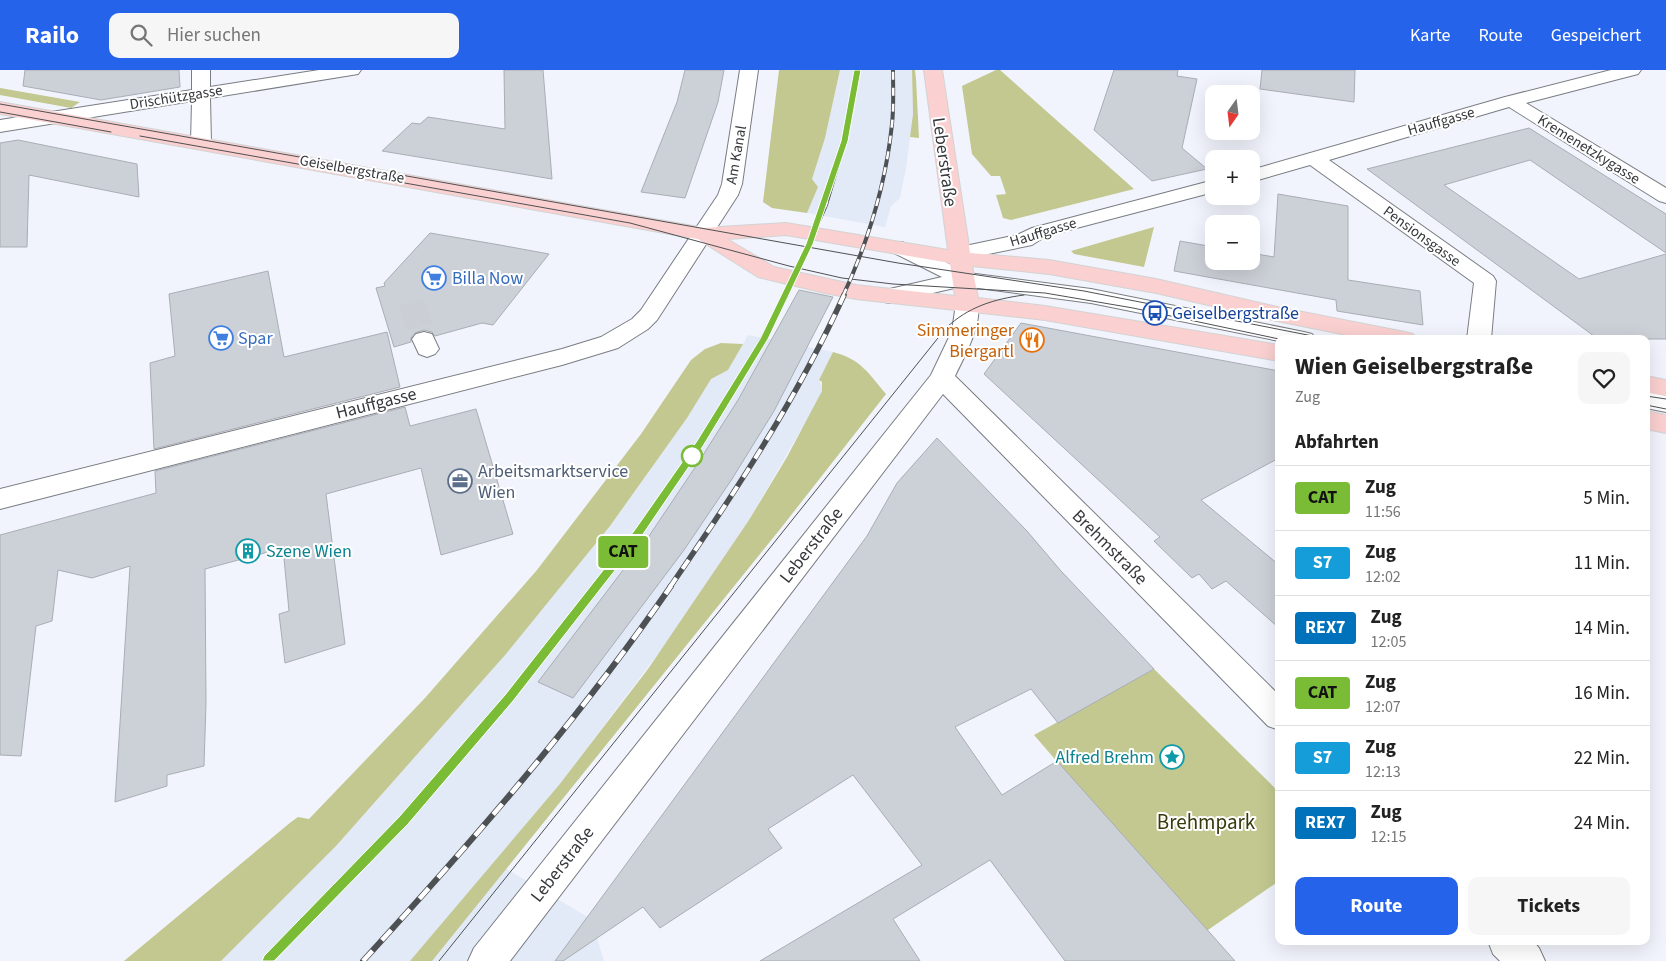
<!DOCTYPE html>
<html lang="de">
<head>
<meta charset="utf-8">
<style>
  body { margin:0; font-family:"Source Sans 3",sans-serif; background:#f6f6f6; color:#222; height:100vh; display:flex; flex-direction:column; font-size:19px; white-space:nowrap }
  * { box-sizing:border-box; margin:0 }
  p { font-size:16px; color:#767676 }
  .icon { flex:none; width:28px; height:28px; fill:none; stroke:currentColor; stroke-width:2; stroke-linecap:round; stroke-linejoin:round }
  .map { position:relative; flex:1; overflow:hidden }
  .panel { position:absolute; left:1275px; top:265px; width:375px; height:610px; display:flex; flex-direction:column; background:#fff; border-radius:10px; box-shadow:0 5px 20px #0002 }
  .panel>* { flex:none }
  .badge { padding:0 10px; border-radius:4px; font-size:18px; line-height:32px }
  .needle { width:32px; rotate:194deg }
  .buttons { position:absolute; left:1205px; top:15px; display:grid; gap:10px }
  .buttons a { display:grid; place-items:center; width:55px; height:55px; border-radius:10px; background:#fff; box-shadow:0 5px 20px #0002; font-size:25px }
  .map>.badge { position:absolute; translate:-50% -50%; box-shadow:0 0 0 2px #fff }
  h2 { padding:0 20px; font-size:19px; line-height:45px }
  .round { display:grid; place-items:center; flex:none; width:52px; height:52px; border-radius:10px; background:#f6f6f6 }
  .summary { display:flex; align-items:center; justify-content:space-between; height:85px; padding:0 20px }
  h1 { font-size:24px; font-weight:700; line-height:38px }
  .button { display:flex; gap:10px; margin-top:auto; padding:10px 20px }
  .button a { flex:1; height:58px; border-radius:10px; background:#2563eb; color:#fff; font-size:20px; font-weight:700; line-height:58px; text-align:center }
  .button a+a { background:#f6f6f6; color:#222 }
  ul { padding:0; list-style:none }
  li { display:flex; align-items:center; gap:15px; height:65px; padding:0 20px; border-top:1px solid #e0e0e0 }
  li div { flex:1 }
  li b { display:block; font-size:19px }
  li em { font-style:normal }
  li .badge { min-width:55px; font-weight:700; text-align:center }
  header { display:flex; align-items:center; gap:30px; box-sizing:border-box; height:70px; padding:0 25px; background:#2563eb; color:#fff }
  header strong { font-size:24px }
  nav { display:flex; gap:28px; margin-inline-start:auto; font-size:18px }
  .search { width:350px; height:45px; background:#f6f6f6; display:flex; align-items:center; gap:12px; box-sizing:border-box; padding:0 18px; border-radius:10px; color:#767676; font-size:19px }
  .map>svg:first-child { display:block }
  .built { fill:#e2e9f7 }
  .green { fill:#c2c88f }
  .building { fill:#ccd0d7; stroke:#a9adb4 }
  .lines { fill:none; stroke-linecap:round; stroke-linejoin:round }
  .minor-tunnel { stroke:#ccced5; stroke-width:26; stroke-dasharray:26 13; stroke-linecap:butt }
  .minor-casing { stroke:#797d83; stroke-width:2 }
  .major-casing { stroke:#d3d3d4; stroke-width:2 }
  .minor { fill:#fff; fill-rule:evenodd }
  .major { fill:#fad0d0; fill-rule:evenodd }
  .tram { stroke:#4e5154; stroke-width:1 }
  .rail-far2-casing { stroke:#4e5154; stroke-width:4 }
  .rail-far1-casing { stroke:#4e5154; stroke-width:5.5 }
  .rail-casing { stroke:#4e5154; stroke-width:6 }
  .rail-far2 { stroke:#fff; stroke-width:2.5; stroke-dasharray:8; stroke-linecap:butt }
  .rail-far1 { stroke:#fff; stroke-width:4; stroke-dasharray:11; stroke-linecap:butt }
  .rail { stroke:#fff; stroke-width:4.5; stroke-dasharray:14; stroke-linecap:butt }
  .line { fill:#7bbc36; stroke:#fff }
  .stop-dot { fill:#fff; stroke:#7bbc36; stroke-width:2.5 }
  .labels { text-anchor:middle; stroke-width:4; stroke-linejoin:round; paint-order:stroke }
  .far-street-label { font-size:15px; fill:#36383b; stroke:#fff }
  .street-label { font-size:18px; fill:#36383b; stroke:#fff }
  .shop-label { font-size:18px; fill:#366cbe; stroke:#fff; text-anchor:start }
  .transit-label { font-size:18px; fill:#164399; stroke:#fff; text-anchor:start }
  .food-label { font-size:18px; fill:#c56008; stroke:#fff; text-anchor:end }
  .service-label { font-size:18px; fill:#4e5e75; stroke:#fff; text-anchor:start }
  .culture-label { font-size:18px; fill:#0d838f; stroke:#fff; text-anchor:start }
  .near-park-label { font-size:21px; fill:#373a0c; stroke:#fff }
</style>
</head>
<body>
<header>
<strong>Railo</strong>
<div class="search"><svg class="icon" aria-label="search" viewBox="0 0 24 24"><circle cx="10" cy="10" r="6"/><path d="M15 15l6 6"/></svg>Hier suchen</div>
<nav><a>Karte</a><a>Route</a><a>Gespeichert</a></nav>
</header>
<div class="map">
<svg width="1666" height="891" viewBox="0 0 1666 891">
  <rect width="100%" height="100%" fill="#f1f4fc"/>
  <!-- built -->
  <g class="built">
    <path d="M 840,0 L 912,0 L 913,44 L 906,98 L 900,128 L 891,136 L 885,157 L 807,143 L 818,117 L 812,109 L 825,68 Z"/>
    <path d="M 748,265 L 833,282 L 819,310 L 823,318 L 817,332 L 749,450 L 672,565 L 559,715 L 495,792 L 591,849 L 604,891 L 413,891 L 420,880 L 410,891 L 221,891 L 336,776 L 506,584 L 610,456 L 687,348 L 711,308 L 728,300 Z"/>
  </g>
  <!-- green -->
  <g class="green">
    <path d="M 779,0 L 840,0 L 825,68 L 812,109 L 818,117 L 807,143 L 772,138 L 763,132 Z"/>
    <path d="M 912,0 L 915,0 L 916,9 L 919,68 L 910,67 L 913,44 Z"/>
    <path d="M 996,0 L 1000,0 L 1134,119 L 1011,150 L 1003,148 L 996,125 L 1006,124 L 1000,106 L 991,106 L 972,84 L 962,16 Z"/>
    <path d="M 0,18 L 80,32 L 71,38 L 0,25 Z"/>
    <path d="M 1154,157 L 1144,197 L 1074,184 L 1071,181 Z"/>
    <path d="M 721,273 L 743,274 L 728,300 L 711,309 L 687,348 L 610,456 L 506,584 L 336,776 L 221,891 L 124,891 L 291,752 L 298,747 L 309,749 L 425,628 L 537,500 L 641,364 L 691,290 L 705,279 Z"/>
    <path d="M 833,282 C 861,289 869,304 886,324 L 781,458 L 432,891 L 410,891 L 559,715 L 648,599 L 749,450 L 787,387 L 822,321 L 822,312 L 819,310 Z"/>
    <path d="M 1154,599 L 1279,722 L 1279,811 L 1205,862 L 1034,665 Z"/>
  </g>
  <!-- building -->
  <g class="building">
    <path d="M 25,0 L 179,0 L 180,17 L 101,30 L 23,16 Z"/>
    <path d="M 504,0 L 543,0 L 552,109 L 382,81 L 412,53 L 420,54 L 428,47 L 505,59 Z"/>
    <path d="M 685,0 L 724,0 L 718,32 L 685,128 L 641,122 L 677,32 Z"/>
    <path d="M 1114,0 L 1178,0 L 1177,6 L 1197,9 L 1182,78 L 1207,99 L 1152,111 L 1094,60 Z"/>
    <path d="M 1262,0 L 1355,0 L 1354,32 L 1260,19 Z"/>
    <path d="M 1529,58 L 1666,144 L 1666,183 L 1530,90 L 1444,115 L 1579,209 L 1666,184 L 1666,269 L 1598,269 L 1367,99 Z"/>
    <path d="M 18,70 L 137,94 L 139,127 L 29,105 L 27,177 L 0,177 L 0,73 Z"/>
    <path d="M 1278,124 L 1348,136 L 1348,210 L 1420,221 L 1423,255 L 1337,241 L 1336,230 L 1174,201 L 1180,171 L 1214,177 L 1214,191 L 1251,191 L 1251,183 L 1274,187 Z"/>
    <path d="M 430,163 L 500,175 L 549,184 L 493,255 L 482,253 L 435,266 L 432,262 L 424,260 L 415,263 L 411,268 L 411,272 L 394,277 L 376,218 L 385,216 L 384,213 Z"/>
    <path d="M 268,201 L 284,287 L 387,262 L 400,317 L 154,379 L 150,293 L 175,286 L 169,224 Z"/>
    <path d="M 799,220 L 833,227 L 774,341 L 732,409 L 684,480 L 573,628 L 538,612 L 649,466 L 696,396 L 738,330 Z"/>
    <path d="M 1021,253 L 1279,301 L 1279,388 L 1201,430 L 1279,495 L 1279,558 L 1226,511 L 1212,519 L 1199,504 L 1192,508 L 1154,471 L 1160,467 L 984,304 Z"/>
    <path d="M 405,337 L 410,356 L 476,339 L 513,464 L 441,485 L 421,398 L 326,424 L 345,574 L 285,593 L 279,544 L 289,541 L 283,478 L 205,499 L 206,633 L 204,696 L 167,705 L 167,716 L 115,732 L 130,496 L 92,508 L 58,500 L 52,551 L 36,556 L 21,686 L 0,685 L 0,465 L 156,423 L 155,401 Z"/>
    <path d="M 937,368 L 1027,461 L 1061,501 L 1154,599 L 1058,653 L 1031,619 L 955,657 L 1002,725 L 1057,691 L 1235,891 L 1065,891 L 990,790 L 893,849 L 920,891 L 760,891 L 922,795 L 853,705 L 768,759 L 782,778 L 660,858 L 643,837 L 563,891 L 555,891 L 867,466 L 897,413 Z"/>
  </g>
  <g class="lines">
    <!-- minor-tunnel -->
    <path class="minor-tunnel" d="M 411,232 L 424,269"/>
    <!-- minor casing -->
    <g class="minor-casing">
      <g id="minor">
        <path d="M 192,0 L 210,0 L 210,17 L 319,0 L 361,0 L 358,4 L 352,5 L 210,28 L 211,73 L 208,77 L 194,77 L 191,73 L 192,31 L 0,62 L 0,50 L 192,20 Z"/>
        <path d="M 740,0 L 758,0 L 742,114 L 738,125 L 657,250 L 648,259 L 618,278 L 562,295 L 0,439 L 0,419 L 562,279 L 601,267 L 632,249 L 641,240 L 718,125 L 722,114 Z"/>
        <path d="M 1611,0 L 1641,0 L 1638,4 L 1526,33 L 1666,118 L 1666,133 L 1659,131 L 1509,37 L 1329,90 L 1493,206 L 1496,211 L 1491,269 L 1467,269 L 1474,213 L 1310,95 L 1251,112 L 1251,100 L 1505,27 Z"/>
        <path d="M 1214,110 L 1214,122 L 1046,166 L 1032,175 L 959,190 L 951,189 L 948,184 L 951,179 L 1017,165 L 1032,158 Z"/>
        <path d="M 902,172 L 968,203 L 1091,219 L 1304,262 L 1312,264 L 1316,269 L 1279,269 L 1279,271 L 1091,233 L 963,216 L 889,233 L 881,231 L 878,226 L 881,221 L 942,207 L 894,183 L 891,178 L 894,173 Z"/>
        <path d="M 967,227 L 975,229 C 987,247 963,289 955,306 L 1279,625 L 1279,660 L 1268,656 L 943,324 L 510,891 L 468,891 L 474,878 L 931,305 L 952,261 L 956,234 L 959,229 Z"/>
        <path d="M 424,262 L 432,264 L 439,279 L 435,284 L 427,287 L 419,284 L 412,269 L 416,264 Z"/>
        <path d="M 1646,322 L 1666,326 L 1666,342 L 1646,338 Z"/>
        <path d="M 1488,871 L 1533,871 L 1539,878 L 1545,891 L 1500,891 L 1493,884 Z"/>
      </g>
    </g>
    <!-- major casing -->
    <g class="major-casing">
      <g id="major">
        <path d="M 924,0 L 942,0 L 970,183 L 1049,190 L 1156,209 L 1277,237 L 1405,262 L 1413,264 L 1417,269 L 1366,269 L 1277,251 L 1156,223 L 1049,204 L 972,196 L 978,228 L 1045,236 L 1279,275 L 1279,291 L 1045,250 L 856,229 L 825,223 L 758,207 L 698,169 L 0,44 L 0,32 L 704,158 L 786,153 L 948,180 ZM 786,165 L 950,193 L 955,226 L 856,215 L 774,197 L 727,169 Z"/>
        <path d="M 1646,306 L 1666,310 L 1666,326 L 1646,322 Z"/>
        <path d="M 1646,341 L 1666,345 L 1666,363 L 1646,359 Z"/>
      </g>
    </g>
    <!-- minor -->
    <use href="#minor" class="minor"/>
    <!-- major -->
    <use href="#major" class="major"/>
    <!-- tram -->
    <g class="tram">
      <path d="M 0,34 L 898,193 L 1084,221 L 1328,269"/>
      <path d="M 0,42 L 111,62"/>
      <path d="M 140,66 L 630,153 L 789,196 L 842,208 L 893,214 L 1045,223 L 1133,238 L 1279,269"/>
      <path d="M 1646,326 L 1666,329"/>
      <path d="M 1646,335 L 1666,339"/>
      <path d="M 439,891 L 946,258 C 968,237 994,229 1024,225"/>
    </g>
    <!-- rail-far2 casing -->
    <g class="rail-far2-casing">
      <g id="rail-far2">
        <path d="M 786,226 L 826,135 L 846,67 L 858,0"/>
        <path d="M 843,226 C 868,172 886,113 892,54 C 894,36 893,18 893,0"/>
      </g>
    </g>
    <!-- rail-far1 casing -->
    <g class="rail-far1-casing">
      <g id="rail-far1">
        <path d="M 596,517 C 668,425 734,329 786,225"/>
        <path d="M 670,517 C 734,424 797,329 844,225"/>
      </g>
    </g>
    <!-- rail casing -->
    <g class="rail-casing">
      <g id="rail">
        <path d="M 269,891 C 314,844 361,798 405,749 C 472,674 535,595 597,516"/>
        <path d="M 363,891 C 472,772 579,649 671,516"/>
      </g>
    </g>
    <!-- rail-far2 -->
    <use href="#rail-far2" class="rail-far2"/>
    <!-- rail-far1 -->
    <use href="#rail-far1" class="rail-far1"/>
    <!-- rail -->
    <use href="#rail" class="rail"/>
  </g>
  <!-- line -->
  <path class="line" d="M 854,0 L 861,0 L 848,71 L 813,174 L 768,269 L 703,376 L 641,467 L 513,631 L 408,754 L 274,891 L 262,891 L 264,886 L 399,747 L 505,625 L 634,461 L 697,371 L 760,269 L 806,174 L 841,71 Z"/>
  <!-- icons -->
  <defs>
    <g id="supermarket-ring" transform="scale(1.25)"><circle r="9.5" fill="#fff" stroke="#3f7fe0" stroke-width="1.5"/><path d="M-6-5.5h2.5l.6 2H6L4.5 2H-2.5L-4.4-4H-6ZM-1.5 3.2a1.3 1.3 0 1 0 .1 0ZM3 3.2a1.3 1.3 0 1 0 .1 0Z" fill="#3f7fe0"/></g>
    <g id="bus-ring" transform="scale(1.25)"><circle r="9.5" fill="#fff" stroke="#1a4fb4" stroke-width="1.5"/><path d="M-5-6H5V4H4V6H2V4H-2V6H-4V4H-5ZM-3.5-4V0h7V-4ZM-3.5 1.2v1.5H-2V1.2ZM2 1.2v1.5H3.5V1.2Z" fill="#1a4fb4"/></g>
    <g id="restaurant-ring" transform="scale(1.25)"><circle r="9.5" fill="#fff" stroke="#e8710a" stroke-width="1.5"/><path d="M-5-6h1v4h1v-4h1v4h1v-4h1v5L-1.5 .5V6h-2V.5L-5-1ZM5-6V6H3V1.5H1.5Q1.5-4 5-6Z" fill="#e8710a"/></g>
    <g id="office-ring" transform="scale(1.25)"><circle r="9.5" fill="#fff" stroke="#5c6f8a" stroke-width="1.5"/><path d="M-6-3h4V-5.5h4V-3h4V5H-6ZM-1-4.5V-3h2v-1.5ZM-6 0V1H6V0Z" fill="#5c6f8a"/></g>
    <g id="building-ring" transform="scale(1.25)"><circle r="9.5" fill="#fff" stroke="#0f9aa8" stroke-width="1.5"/><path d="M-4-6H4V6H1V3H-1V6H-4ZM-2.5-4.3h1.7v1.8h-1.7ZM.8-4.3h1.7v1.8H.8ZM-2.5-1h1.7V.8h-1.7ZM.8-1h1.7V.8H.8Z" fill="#0f9aa8"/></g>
    <g id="sight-ring" transform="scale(1.25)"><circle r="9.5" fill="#fff" stroke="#0f9aa8" stroke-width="1.5"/><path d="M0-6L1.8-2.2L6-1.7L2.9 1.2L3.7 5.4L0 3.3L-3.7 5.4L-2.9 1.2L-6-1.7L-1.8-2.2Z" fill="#0f9aa8"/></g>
  </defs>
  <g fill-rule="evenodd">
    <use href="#supermarket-ring" x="434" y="208"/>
    <use href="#bus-ring" x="1155" y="243"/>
    <use href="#supermarket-ring" x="221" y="268"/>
    <use href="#restaurant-ring" x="1032" y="270"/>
    <use href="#office-ring" x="460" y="411"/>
    <use href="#building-ring" x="248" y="481"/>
    <use href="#sight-ring" x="1172" y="687"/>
  </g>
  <!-- markers -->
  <circle class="stop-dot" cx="692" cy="386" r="10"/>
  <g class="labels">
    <!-- far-street labels -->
    <g class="far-street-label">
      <text transform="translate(176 27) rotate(-9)" y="5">Drischützgasse</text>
      <text transform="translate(1441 51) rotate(-16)" y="5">Hauffgasse</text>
      <text transform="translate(1589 79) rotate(32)" y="5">Kremenetzkygasse</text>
      <text transform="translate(736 85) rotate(-80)" y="5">Am Kanal</text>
      <text transform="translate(352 99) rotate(10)" y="5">Geiselbergstraße</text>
      <text transform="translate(1043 162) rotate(-17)" y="5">Hauffgasse</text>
      <text transform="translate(1422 166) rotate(36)" y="5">Pensionsgasse</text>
    </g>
    <!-- street labels -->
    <g class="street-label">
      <text transform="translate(945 92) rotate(82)" y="6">Leberstraße</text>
      <text transform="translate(376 333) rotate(-14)" y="6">Hauffgasse</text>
      <text transform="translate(811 475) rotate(-52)" y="6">Leberstraße</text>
      <text transform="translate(1110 477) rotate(45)" y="6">Brehmstraße</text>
      <text transform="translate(562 794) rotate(-52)" y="6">Leberstraße</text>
    </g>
    <!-- shop labels -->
    <g class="shop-label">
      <text x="452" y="214">Billa Now</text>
      <text x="238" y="274">Spar</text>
    </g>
    <!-- transit labels -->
    <g class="transit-label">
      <text x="1172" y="249">Geiselbergstraße</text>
    </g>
    <!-- food labels -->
    <g class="food-label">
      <text x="1014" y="266">Simmeringer<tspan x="1014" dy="21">Biergartl</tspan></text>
    </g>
    <!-- service labels -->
    <g class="service-label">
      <text x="478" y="407">Arbeitsmarktservice<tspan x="478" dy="21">Wien</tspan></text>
    </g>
    <!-- culture labels -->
    <g class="culture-label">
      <text x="266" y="487">Szene Wien</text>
      <text x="1154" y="693" text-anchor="end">Alfred Brehm</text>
    </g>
    <!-- near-park labels -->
    <g class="near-park-label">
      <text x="1206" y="759">Brehmpark</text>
    </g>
  </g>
</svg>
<div class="buttons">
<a><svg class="needle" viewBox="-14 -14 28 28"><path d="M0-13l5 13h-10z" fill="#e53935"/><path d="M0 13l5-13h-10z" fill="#767676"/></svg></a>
<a>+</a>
<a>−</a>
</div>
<b class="badge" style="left:623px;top:482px;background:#7bbc36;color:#111">CAT</b>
<section class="panel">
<div class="summary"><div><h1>Wien Geiselbergstraße</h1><p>Zug</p></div><a class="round"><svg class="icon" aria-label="heart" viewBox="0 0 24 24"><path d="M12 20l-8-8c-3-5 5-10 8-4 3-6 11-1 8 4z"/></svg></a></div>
<h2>Abfahrten</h2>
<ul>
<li><span class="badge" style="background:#7bbc36;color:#111">CAT</span><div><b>Zug</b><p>11:56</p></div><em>5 Min.</em></li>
<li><span class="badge" style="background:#159dd9;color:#fff">S7</span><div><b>Zug</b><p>12:02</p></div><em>11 Min.</em></li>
<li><span class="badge" style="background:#0072bc;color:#fff">REX7</span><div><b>Zug</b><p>12:05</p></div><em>14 Min.</em></li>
<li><span class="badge" style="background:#7bbc36;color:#111">CAT</span><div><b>Zug</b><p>12:07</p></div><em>16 Min.</em></li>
<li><span class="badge" style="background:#159dd9;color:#fff">S7</span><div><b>Zug</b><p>12:13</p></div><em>22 Min.</em></li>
<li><span class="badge" style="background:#0072bc;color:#fff">REX7</span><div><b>Zug</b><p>12:15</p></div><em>24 Min.</em></li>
</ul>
<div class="button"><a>Route</a><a>Tickets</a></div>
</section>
</div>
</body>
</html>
